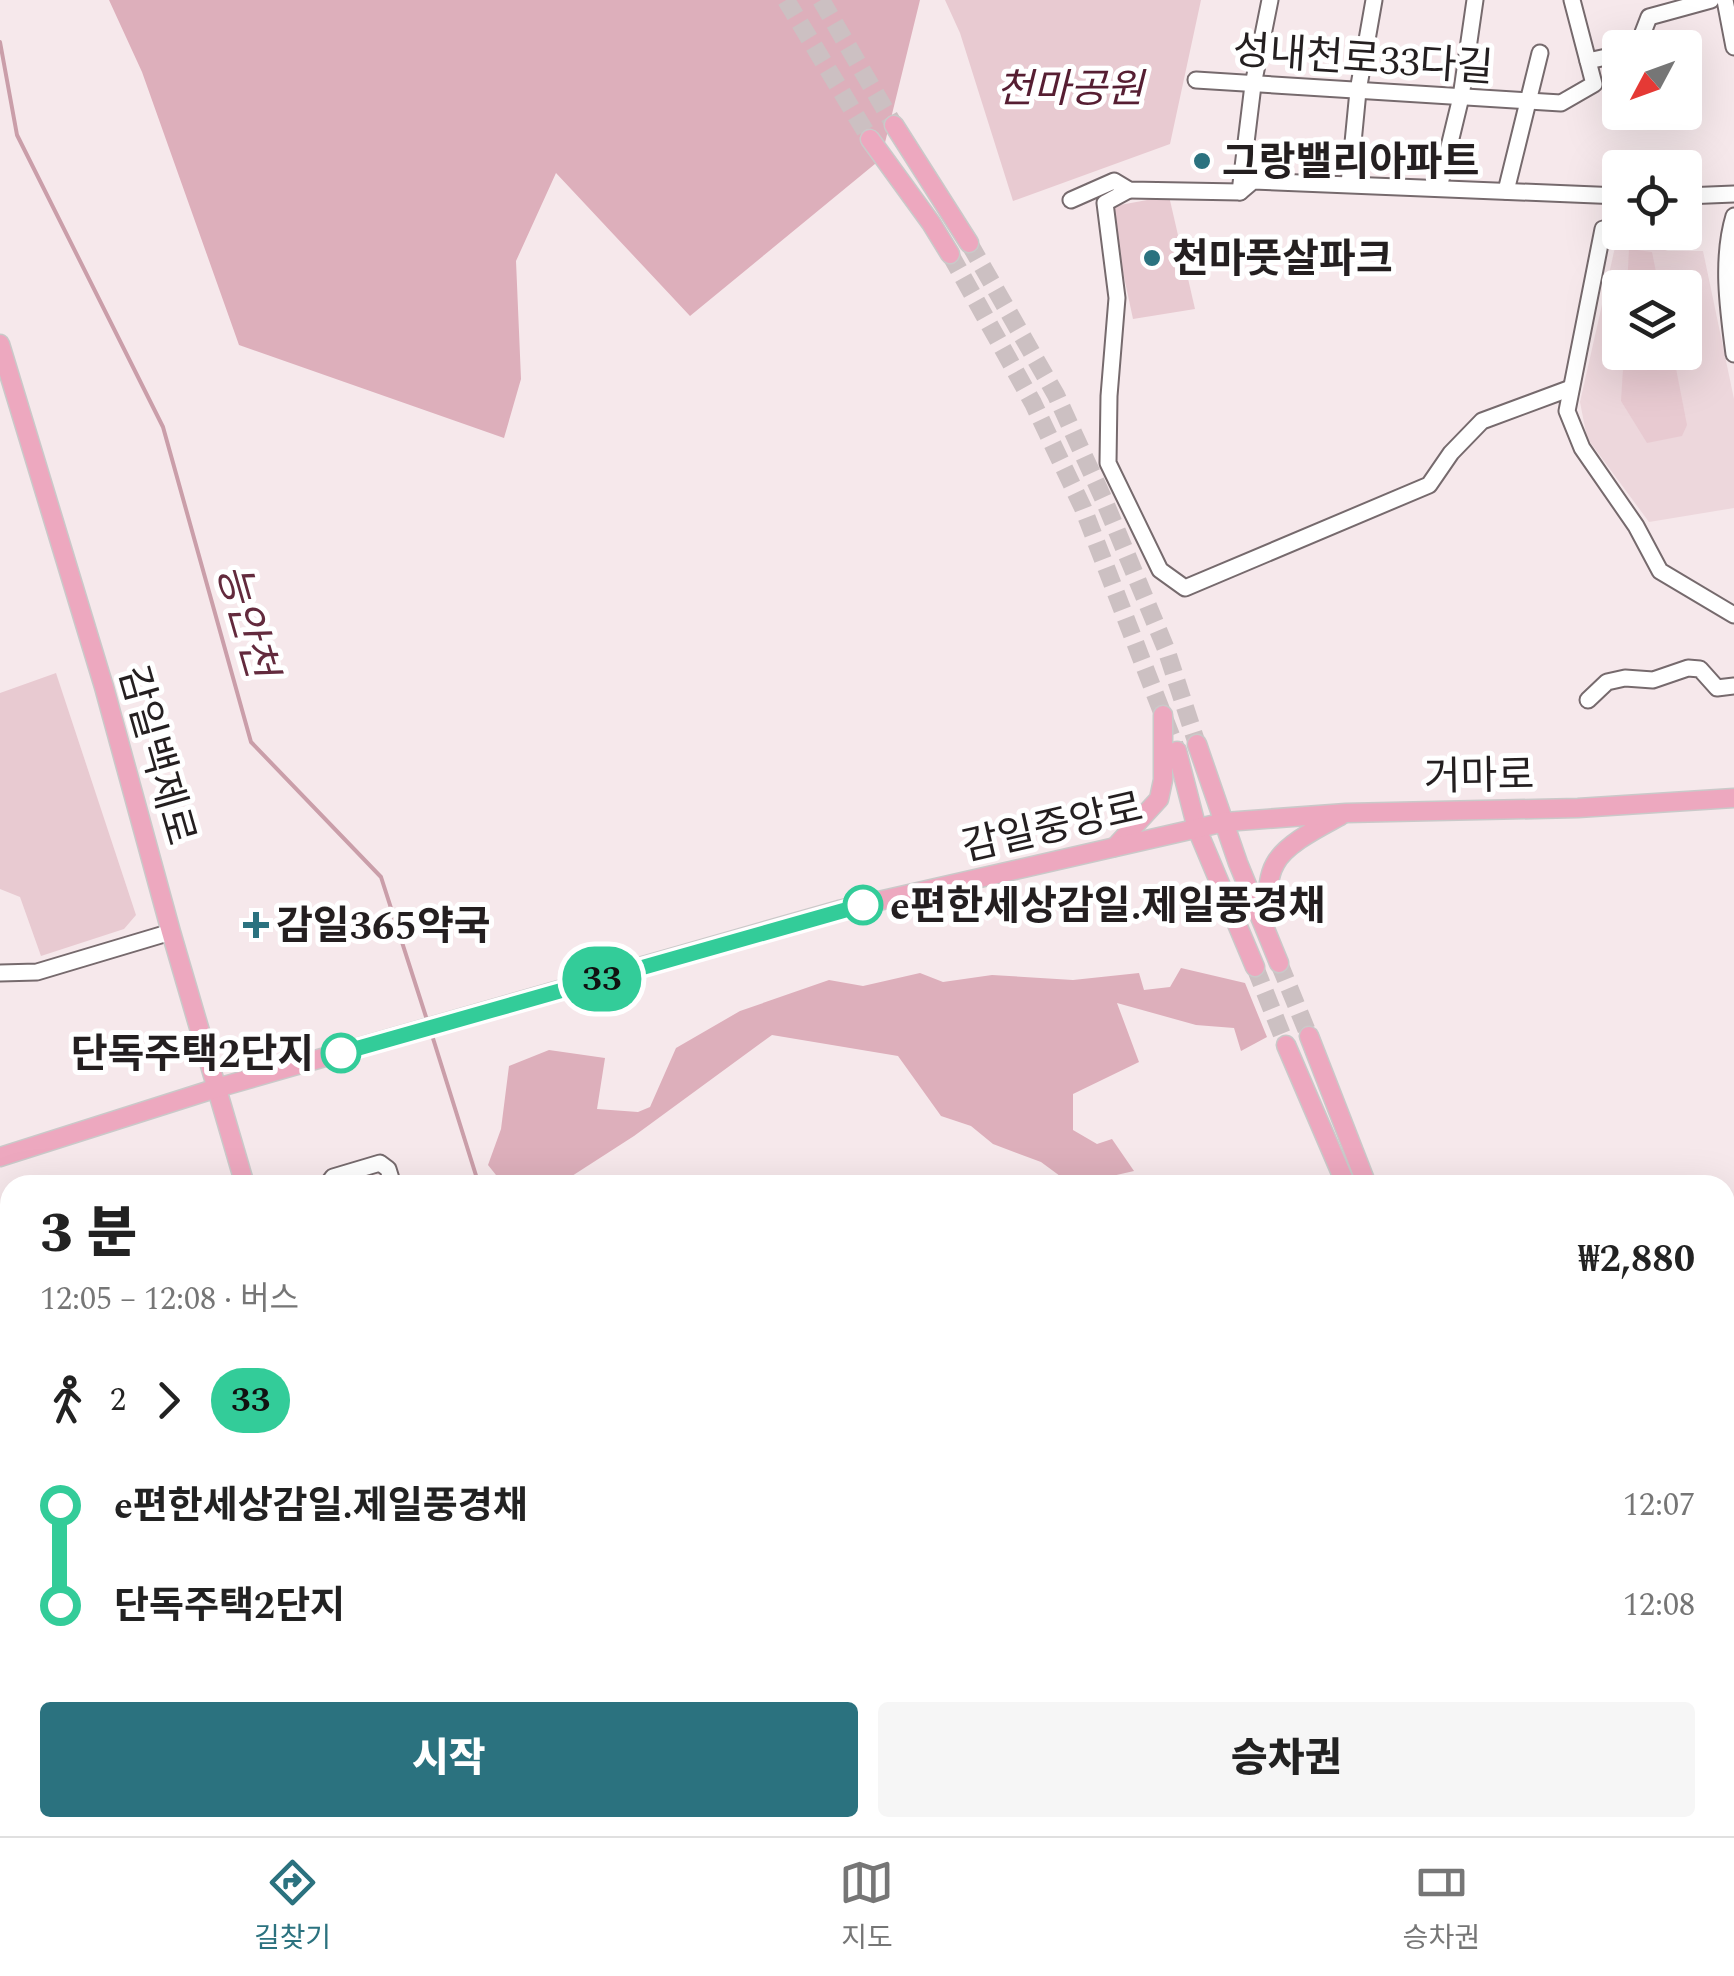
<!DOCTYPE html>
<html lang="ko">
<head>
<meta charset="utf-8">
<style>
  body { margin:0; font-family:Spectral,"Noto Sans KR",serif; background:#f6f6f6; color:#222; height:100vh; display:flex; flex-direction:column; font-size:38px; white-space:nowrap }
  * { box-sizing:border-box; margin:0 }
  p { font-size:32px; color:#767676 }
  .icon { flex:none; width:55px; height:55px; fill:none; stroke:currentColor; stroke-width:2; stroke-linecap:round; stroke-linejoin:round }
  .map { position:relative; flex:1; overflow:hidden }
  .drawer { position:absolute; left:0px; top:1175px; width:1735px; height:662px; display:flex; flex-direction:column; background:#fff; border-radius:30px 30px 0 0; box-shadow:0 10px 40px #0002 }
  .drawer>* { flex:none }
  .badge { padding:0 20px; border-radius:32px; font-size:35px; line-height:65px }
  .needle { width:65px; rotate:229deg }
  .buttons { position:absolute; left:1602px; top:30px; display:grid; gap:20px }
  .buttons a { display:grid; place-items:center; width:100px; height:100px; border-radius:10px; background:#fff; box-shadow:0 10px 40px #0002; font-size:50px }
  .map>.badge { position:absolute; translate:-50% -50%; box-shadow:0 0 0 5px #fff }
  .legs { display:flex; align-items:center; gap:15px; height:110px; padding:0 40px; font-size:32px }
  .legs p { margin-inline-start:auto }
  .head { display:flex; align-items:center; justify-content:space-between; height:170px; padding:0 40px }
  h1 { font-size:55px; font-weight:800; line-height:75px }
  .button { display:flex; gap:20px; margin-top:auto; padding:20px 40px }
  .button a { flex:1; height:115px; border-radius:10px; background:#2b727f; color:#fff; font-size:40px; font-weight:800; line-height:115px; text-align:center }
  .button a+a { background:#f6f6f6; color:#222 }
  ul { padding:0 40px; list-style:none }
  li { display:flex; align-items:center; gap:35px; height:100px; font-size:38px }
  li i { display:grid; place-items:center; width:15px; height:100%; margin:0 12px; background:currentColor }
  li i::after { content:''; width:25px; height:25px; margin:-12px; border:8px solid; border-radius:50%; background:#fff }
  li p { margin-inline-start:auto }
  li:first-child i { background:linear-gradient(#0000 50%,currentColor 0) }
  li:last-child i { background:linear-gradient(currentColor 50%,#0000 0) }
  .tabs { display:flex; justify-content:space-around; align-items:center; height:140px; border-top:2px solid #e0e0e0; background:#fff; font-size:28px; color:#767676 }
  .tabs a { display:grid; justify-items:center; gap:5px }
  .tabs .current { color:#2b727f }
  .map>svg:first-child { display:block }
  .built { fill:#edd7dc; fill-rule:evenodd }
  .green { fill:#e8cad1 }
  .forest { fill:#ddafbb }
  .lines { fill:none; stroke-linecap:round; stroke-linejoin:round }
  .stream { stroke:#ca9ea9; stroke-width:4 }
  .major-tunnel { stroke:#ccc0c2; stroke-width:18; stroke-dasharray:18 9; stroke-linecap:butt }
  .minor-casing { stroke:#766a6d; stroke-width:19 }
  .major-casing { stroke:#cac9c9; stroke-width:21 }
  .highway-casing { stroke:#cac9c9; stroke-width:26 }
  .minor { stroke:#fff; stroke-width:15 }
  .major { stroke:#eda8bf; stroke-width:18 }
  .highway { stroke:#e16e94; stroke-width:22 }
  .line-1-casing { stroke:#fff; stroke-width:22 }
  .line-1 { stroke:#3c9; stroke-width:15 }
  .poi-dot { fill:#2b727f; stroke:#fff; stroke-width:4 }
  .stop-1-dot { fill:#fff; stroke:#3c9; stroke-width:5 }
  .labels { text-anchor:middle; stroke-width:10; stroke-linejoin:round; paint-order:stroke }
  .street-label { font-size:40px; fill:#241f20; stroke:#fff }
  .park-label { font-size:40px; font-style:italic; fill:#561e32; stroke:#fff }
  .poi-label { font-size:40px; font-weight:bold; fill:#241f20; stroke:#fff; text-anchor:start }
  .stop-label { font-size:40px; font-weight:bold; fill:#241f20; stroke:#fff; text-anchor:start }
  .water-label { font-size:42px; font-style:italic; fill:#632a3d; stroke:#fff }
</style>
</head>
<body>
<div class="map">
<svg width="1734" height="1836" viewBox="0 0 1734 1836">
  <rect width="100%" height="100%" fill="#f6e8eb"/>
  <!-- built -->
  <path class="built" d="M 1618,234 L 1668,251 L 1703,251 L 1734,399 L 1734,508 L 1649,522 L 1587,438 L 1580,402 ZM 1620,288 L 1685,288 L 1685,352 L 1620,352 Z"/>
  <!-- green -->
  <g class="green">
    <path d="M 945,0 L 1201,0 L 1170,144 L 1013,201 L 960,33 Z"/>
    <path d="M 1169,196 L 1195,309 L 1133,319 L 1109,207 Z"/>
    <path d="M 1629,249 L 1652,252 L 1659,287 L 1627,287 Z"/>
    <path d="M 1624,353 L 1673,353 L 1687,425 L 1682,436 L 1647,443 L 1621,401 Z"/>
    <path d="M 56,673 L 136,915 L 124,929 L 41,956 L 20,897 L 0,889 L 0,693 Z"/>
    <path d="M 10,1371 L 10,1521 L 0,1524 L 0,1373 Z"/>
  </g>
  <!-- forest -->
  <g class="forest">
    <path d="M 109,0 L 920,0 L 881,159 L 690,316 L 556,173 L 516,261 L 521,379 L 504,438 L 239,345 L 142,72 Z"/>
    <path d="M 1181,968 L 1245,983 L 1267,1037 L 1241,1051 L 1234,1028 L 1196,1025 L 1117,1003 L 1139,1062 L 1073,1094 L 1073,1130 L 1097,1144 L 1112,1139 L 1134,1171 L 1099,1179 L 1076,1176 L 1074,1185 L 1055,1185 L 1060,1176 L 1041,1162 L 993,1144 L 971,1126 L 941,1116 L 898,1056 L 772,1035 L 634,1136 L 558,1185 L 504,1185 L 488,1165 L 501,1129 L 509,1066 L 549,1050 L 605,1058 L 597,1109 L 638,1112 L 650,1107 L 676,1048 L 740,1011 L 829,980 L 863,986 L 920,973 L 943,982 L 992,975 L 1073,980 L 1139,973 L 1144,990 L 1170,987 Z"/>
  </g>
  <g class="lines">
    <!-- stream -->
    <g class="stream">
      <path d="M 0,42 L 17,135 L 163,427 L 251,742 L 381,877 L 428,1023"/>
      <path d="M 431,1032 L 479,1185"/>
      <path d="M 580,1836 L 583,1828"/>
    </g>
    <!-- major-tunnel -->
    <g class="major-tunnel">
      <path d="M 786,0 L 870,139"/>
      <path d="M 821,0 L 894,125"/>
      <path d="M 969,243 L 1056,395 L 1104,500 L 1166,649 L 1197,744"/>
      <path d="M 950,254 L 1033,403 L 1083,508 L 1177,751"/>
      <path d="M 1279,963 L 1309,1036"/>
      <path d="M 1255,967 L 1286,1045"/>
    </g>
    <!-- minor casing -->
    <g class="minor-casing">
      <g id="minor">
        <path d="M 1725,0 L 1734,47"/>
        <path d="M 1637,48 L 1649,17 L 1711,0"/>
        <path d="M 1588,61 L 1620,54"/>
        <path d="M 1196,80 L 1561,103 L 1594,84 L 1572,0"/>
        <path d="M 1349,184 L 1358,91 L 1374,0"/>
        <path d="M 1439,188 L 1461,97 L 1475,0"/>
        <path d="M 1129,190 L 1105,203 L 1117,298 L 1109,396 L 1108,463 L 1160,570 L 1185,588 L 1429,485 L 1451,453 L 1482,421 L 1571,388"/>
        <path d="M 1506,191 L 1540,53"/>
        <path d="M 1240,192 L 1253,85 L 1270,0"/>
        <path d="M 1685,196 L 1734,194"/>
        <path d="M 1071,200 L 1114,181 L 1129,190 L 1240,192 L 1253,181 L 1620,196"/>
        <path d="M 1734,216 C 1721,259 1728,309 1734,354"/>
        <path d="M 1620,226 L 1603,229 L 1567,411 L 1582,448 L 1636,526 L 1660,571 L 1734,615"/>
        <path d="M 1588,700 L 1607,682 L 1625,678 L 1653,680 L 1688,668 L 1700,669 L 1717,688 L 1734,686"/>
        <path d="M 0,973 L 37,972 L 171,932"/>
        <path d="M 327,1185 L 333,1177 L 380,1163 L 388,1169 L 393,1185"/>
        <path d="M 0,1274 L 10,1272"/>
        <path d="M 0,1342 L 10,1355"/>
        <path d="M 1725,1453 L 1734,1446"/>
        <path d="M 0,1538 L 10,1536"/>
        <path d="M 1725,1541 L 1734,1534"/>
        <path d="M 0,1595 L 10,1628"/>
        <path d="M 1725,1801 L 1725,1836"/>
        <path d="M 69,1828 L 72,1836"/>
        <path d="M 139,1828 L 141,1836"/>
        <path d="M 249,1828 L 251,1836"/>
        <path d="M 364,1828 L 367,1836"/>
        <path d="M 938,1828 L 948,1836"/>
        <path d="M 193,1836 L 222,1828"/>
      </g>
    </g>
    <!-- major casing -->
    <g class="major-casing">
      <g id="major">
        <path d="M 894,125 L 969,243"/>
        <path d="M 870,139 L 931,223 L 950,254"/>
        <path d="M 0,344 L 104,687 L 171,932 L 245,1185"/>
        <path d="M 1197,744 L 1238,863 L 1279,963"/>
        <path d="M 1177,751 L 1197,829 L 1255,967"/>
        <path d="M 1115,847 L 1159,799 L 1163,780 L 1163,715"/>
        <path d="M 1266,921 C 1268,903 1266,880 1275,864 C 1285,844 1320,827 1340,816"/>
        <path d="M 1309,1036 L 1367,1185"/>
        <path d="M 1286,1045 L 1346,1185"/>
        <path d="M 0,1157 L 217,1088 L 839,910 L 1225,822 L 1346,813 L 1578,808 L 1734,798"/>
        <path d="M 1583,1828 L 1586,1836"/>
        <path d="M 1645,1828 L 1647,1836"/>
      </g>
    </g>
    <!-- highway casing -->
    <g class="highway-casing">
      <g id="highway">
        <path d="M 1725,1731 L 1734,1728"/>
        <path d="M 1725,1764 L 1734,1762"/>
        <path d="M 1236,1836 L 1278,1828"/>
        <path d="M 1420,1836 L 1459,1828"/>
      </g>
    </g>
    <!-- minor -->
    <use href="#minor" class="minor"/>
    <!-- major -->
    <use href="#major" class="major"/>
    <!-- highway -->
    <use href="#highway" class="highway"/>
  </g>
  <g class="lines">
    <!-- line-1 casing -->
    <g class="line-1-casing">
      <path id="line-1" d="M 341,1053 L 863,905"/>
    </g>
    <!-- line-1 -->
    <use href="#line-1" class="line-1"/>
  </g>
  <!-- markers -->
  <g class="poi-dot">
    <circle cx="1202" cy="161" r="10"/>
    <circle cx="1152" cy="258" r="10"/>
    <path d="M251 910h10v10h10v10h-10v10h-10v-10h-10v-10h10z"/>
  </g>
  <g class="stop-1-dot">
    <circle cx="863" cy="905" r="18"/>
    <circle cx="341" cy="1053" r="18"/>
  </g>
  <g class="labels">
    <!-- street labels -->
    <g class="street-label">
      <text transform="translate(1363 58) rotate(4)" y="14">성내천로33다길</text>
      <text transform="translate(158 755) rotate(74)" y="14">감일백제로</text>
      <text transform="translate(1479 775) rotate(-1)" y="14">거마로</text>
      <text transform="translate(1052 826) rotate(-13)" y="14">감일중앙로</text>
    </g>
    <!-- park labels -->
    <g class="park-label">
      <text x="1070" y="102">천마공원</text>
    </g>
    <!-- poi labels -->
    <g class="poi-label">
      <text x="1222" y="175">그랑밸리아파트</text>
      <text x="1172" y="272">천마풋살파크</text>
      <text x="276" y="939">감일365약국</text>
    </g>
    <!-- stop labels -->
    <g class="stop-label">
      <text x="890" y="919">e편한세상감일.제일풍경채</text>
      <text x="314" y="1067" text-anchor="end">단독주택2단지</text>
    </g>
    <!-- water labels -->
    <g class="water-label">
      <text transform="translate(248 620) rotate(74)" y="15">능안천</text>
    </g>
  </g>
</svg>
<div class="buttons">
<a><svg class="needle" viewBox="-14 -14 28 28"><path d="M0-13l5 13h-10z" fill="#e53935"/><path d="M0 13l5-13h-10z" fill="#767676"/></svg></a>
<a><svg class="icon" aria-label="locate" viewBox="0 0 24 24"><circle cx="12" cy="12" r="6"/><path d="M12 2v4M12 18v4M2 12h4M18 12h4"/></svg></a>
<a><svg class="icon" aria-label="layers" viewBox="0 0 24 24"><path d="M12 4l9 5-9 5-9-5zM3 14l9 5 9-5"/></svg></a>
</div>
<b class="badge" style="left:602px;top:979px;background:#3c9;color:#111">33</b>
<section class="drawer">
<div class="head"><div><h1>3 분</h1><p>12:05 – 12:08 · 버스</p></div><b>₩2,880</b></div>
<div class="legs"><svg class="icon" aria-label="walk" viewBox="0 0 24 24"><circle cx="13" cy="4" r="2"/><path d="M13 8l-2 6 4 7M11 14l-3 7M7 12l3-4h3l4 4"/></svg>2<svg class="icon" aria-label="forward" viewBox="0 0 24 24"><path d="M9 5l7 7-7 7"/></svg><b class="badge" style="background:#3c9;color:#111">33</b></div>
<ul>
<li><i style="color:#3c9"></i><b>e편한세상감일.제일풍경채</b><p>12:07</p></li>
<li><i style="color:#3c9"></i><b>단독주택2단지</b><p>12:08</p></li>
</ul>
<div class="button"><a>시작</a><a>승차권</a></div>
</section>
</div>
<nav class="tabs">
<a class="current"><svg class="icon" aria-label="directions" viewBox="0 0 24 24"><path d="M12 3l9 9-9 9-9-9zM9 14v-3h6M13 9l2 2-2 2"/></svg>길찾기</a>
<a><svg class="icon" aria-label="map" viewBox="0 0 24 24"><path d="M3 6l6-2 6 2 6-2v14l-6 2-6-2-6 2zM9 4v14M15 6v14"/></svg>지도</a>
<a><svg class="icon" aria-label="tickets" viewBox="0 0 24 24"><path d="M3 7h18v10H3zM15 7v10"/></svg>승차권</a>
</nav>
</body>
</html>
